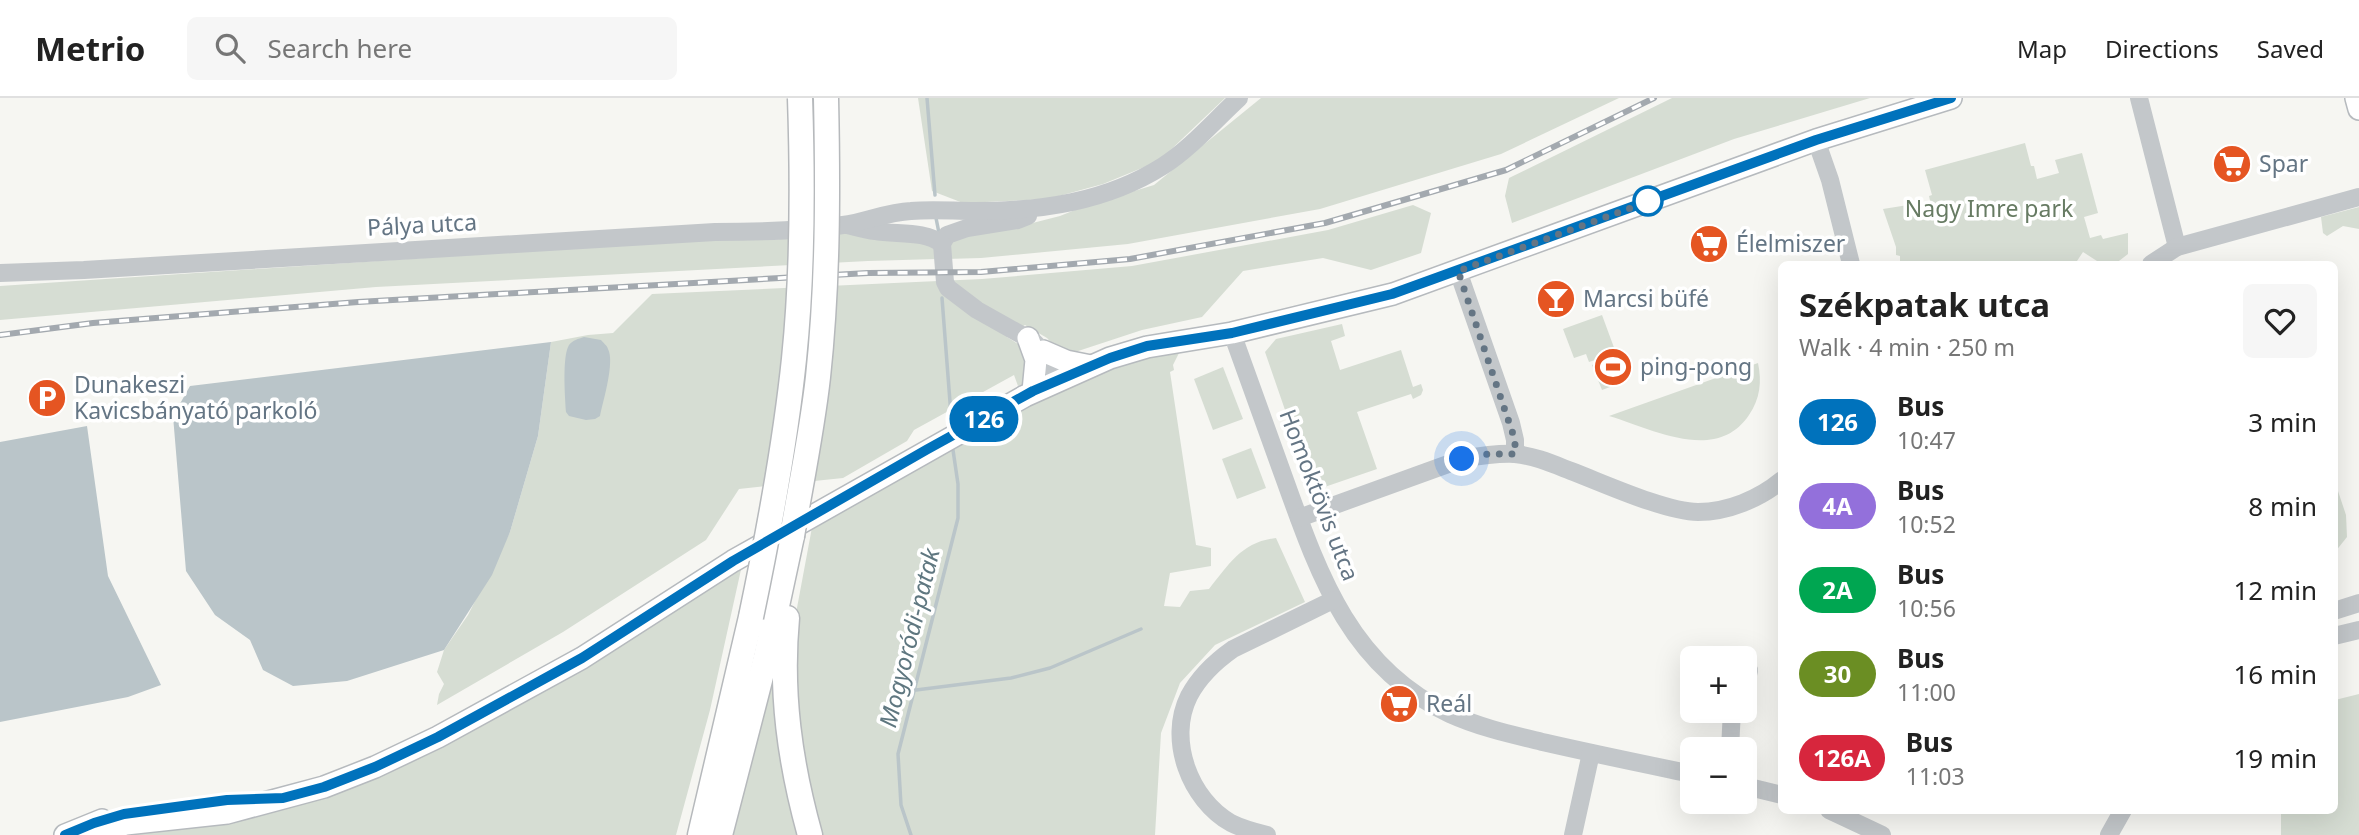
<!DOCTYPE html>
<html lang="en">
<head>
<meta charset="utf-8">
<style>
  body { margin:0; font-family:"Noto Sans",sans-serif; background:#f6f6f6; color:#222; height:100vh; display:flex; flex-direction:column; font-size:26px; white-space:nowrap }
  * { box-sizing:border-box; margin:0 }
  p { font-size:23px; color:#767676 }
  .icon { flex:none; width:38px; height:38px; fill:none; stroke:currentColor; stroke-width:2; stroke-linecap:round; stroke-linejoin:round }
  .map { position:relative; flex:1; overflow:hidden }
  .details { position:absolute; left:1778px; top:163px; width:560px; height:553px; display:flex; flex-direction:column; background:#fff; border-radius:10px; box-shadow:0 7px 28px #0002 }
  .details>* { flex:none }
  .badge { padding:0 14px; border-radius:23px; font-size:24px; line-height:46px }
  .fabs { position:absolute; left:1680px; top:548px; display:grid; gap:14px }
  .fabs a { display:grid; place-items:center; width:77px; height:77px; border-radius:10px; background:#fff; box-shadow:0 7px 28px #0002; font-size:35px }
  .you { position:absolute; width:35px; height:35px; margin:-18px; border:5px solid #fff; border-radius:50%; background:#1a73e8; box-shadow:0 0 0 10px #1a73e833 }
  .map>.badge { position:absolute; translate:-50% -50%; box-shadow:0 0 0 4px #fff }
  .round { display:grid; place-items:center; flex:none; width:74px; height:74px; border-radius:10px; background:#f6f6f6 }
  .headline { display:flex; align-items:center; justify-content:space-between; height:119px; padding:0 21px }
  h1 { font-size:33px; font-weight:700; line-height:52px }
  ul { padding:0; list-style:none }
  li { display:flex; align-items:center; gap:21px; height:84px; padding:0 21px }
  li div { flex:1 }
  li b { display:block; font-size:26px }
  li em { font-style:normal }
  li .badge { min-width:77px; font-weight:700; text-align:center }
  header { display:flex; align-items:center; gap:42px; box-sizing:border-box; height:98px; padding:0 35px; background:#fff; border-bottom:2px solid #e0e0e0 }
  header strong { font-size:33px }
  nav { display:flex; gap:38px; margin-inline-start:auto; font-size:24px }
  .search { width:490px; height:63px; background:#f6f6f6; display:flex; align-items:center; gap:18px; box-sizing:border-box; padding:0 24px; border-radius:10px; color:#767676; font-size:26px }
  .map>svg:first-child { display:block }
  .green { fill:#d6ddd3 }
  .water { fill:#bac5c9 }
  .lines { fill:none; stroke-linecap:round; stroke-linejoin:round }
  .stream { stroke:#bac5c9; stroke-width:3.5 }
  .major-casing { stroke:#b6babe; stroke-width:24 }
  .highway-casing { stroke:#b6b9bc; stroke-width:27 }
  .minor { stroke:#c3c7ca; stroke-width:18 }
  .major { stroke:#fff; stroke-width:21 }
  .highway { stroke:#fff; stroke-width:24 }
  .rail-casing { stroke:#a3a9af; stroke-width:6 }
  .rail { stroke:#fff; stroke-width:3.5; stroke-dasharray:10; stroke-linecap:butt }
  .highway-bridge-casing { stroke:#b6b9bc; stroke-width:27; stroke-linecap:butt }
  .highway-bridge { stroke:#fff; stroke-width:24 }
  .line-casing { stroke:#fff; stroke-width:16 }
  .line { stroke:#0072bc; stroke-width:10 }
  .walk { stroke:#647584; stroke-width:7; stroke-dasharray:0 12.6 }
  .stop-dot { fill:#fff; stroke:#0072bc; stroke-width:3.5 }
  .labels { text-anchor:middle; stroke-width:7; stroke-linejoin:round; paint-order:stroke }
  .poi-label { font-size:23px; fill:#647584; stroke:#fff; text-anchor:start }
  .park-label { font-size:23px; fill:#677b63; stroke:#fff }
  .street-label { font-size:23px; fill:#647584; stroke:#fff }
  .water-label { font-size:24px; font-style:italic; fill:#5f7780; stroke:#fff }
</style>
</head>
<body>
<header>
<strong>Metrio</strong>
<div class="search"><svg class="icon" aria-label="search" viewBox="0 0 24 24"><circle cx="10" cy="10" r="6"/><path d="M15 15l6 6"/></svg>Search here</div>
<nav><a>Map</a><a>Directions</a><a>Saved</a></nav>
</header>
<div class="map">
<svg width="2359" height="737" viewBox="0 0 2359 737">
  <rect width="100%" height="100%" fill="#f6f6f2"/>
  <!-- green -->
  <g class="green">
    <path d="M 918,0 L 1225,0 L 1159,63 L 1103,86 L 1048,101 L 963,105 L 932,93 Z"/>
    <path d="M 1261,0 L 1619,0 L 1501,56 L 1320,111 L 1128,146 L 981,160 L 946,161 L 952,139 L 1009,131 L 1060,118 L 1085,108 L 1154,87 Z"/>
    <path d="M 1672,0 L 1870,0 L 1734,41 L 1512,125 L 1505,98 L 1509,80 Z"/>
    <path d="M 2025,45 L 2031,68 L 2034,68 L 2037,81 L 2059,75 L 2055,62 L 2082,55 L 2098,115 L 2084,119 L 2090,140 L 2101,137 L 2103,141 L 2128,135 L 2128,156 L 2115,166 L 2097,166 L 2097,163 L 2083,154 L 2075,166 L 1900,166 L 1900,158 L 1896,157 L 1896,149 L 1883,111 L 1908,107 L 1912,117 L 1932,112 L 1929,98 L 1932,97 L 1925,72 Z"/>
    <path d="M 1413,107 L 1431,115 L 1421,155 L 1371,172 L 1323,160 L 1243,173 L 1202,219 L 1142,232 L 1066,257 L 1058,252 L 1047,240 L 1025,227 L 1007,239 L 1023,249 L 1030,283 L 1018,288 L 1014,277 L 914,332 L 907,343 L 843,380 L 739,391 L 706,442 L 563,534 L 437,607 L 439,596 L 444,586 L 437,574 L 444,552 L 468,517 L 510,434 L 538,338 L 551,244 L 588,237 L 613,235 L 652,196 L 982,181 L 1132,168 L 1328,132 Z"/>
    <path d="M 2359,109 L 2359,131 L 2343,128 L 2327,138 L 2323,135 L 2321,119 Z"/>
    <path d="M 847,132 L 934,147 L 937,161 L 868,163 L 376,189 L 0,222 L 0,188 L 710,141 L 773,142 Z"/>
    <path d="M 1602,217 L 1616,255 L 1589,264 L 1586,256 L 1574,260 L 1563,231 Z"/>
    <path d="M 1342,226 L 1345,238 L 1331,243 L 1340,272 L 1401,252 L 1413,289 L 1421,286 L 1423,292 L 1421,297 L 1413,301 L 1411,296 L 1357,314 L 1377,371 L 1313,393 L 1265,254 L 1276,241 Z"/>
    <path d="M 1181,251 L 1173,267 L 1174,272 L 1170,274 L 1196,447 L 1211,450 L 1211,468 L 1170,475 L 1164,508 L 1180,509 L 1190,493 L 1209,491 C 1230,465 1242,444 1276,440 L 1305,504 L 1215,547 L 1180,585 L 1161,635 L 1155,737 L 815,737 L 801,686 L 791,542 L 813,424 L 906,373 L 953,352 L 1025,309 L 1123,265 Z"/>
    <path d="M 1617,258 L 1626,283 L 1602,292 L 1592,267 Z"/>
    <path d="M 1758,265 C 1762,284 1760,301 1749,317 C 1716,366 1653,331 1609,318 Z"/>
    <path d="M 1223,269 L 1243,321 L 1213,332 L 1194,281 Z"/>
    <path d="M 1251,350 L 1266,390 L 1237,401 L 1222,361 Z"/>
    <path d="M 2335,384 L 2346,417 L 2347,439 L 2335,454 Z"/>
    <path d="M 742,467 L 710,612 L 676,737 L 106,737 L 380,678 L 429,656 L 469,634 Z"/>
    <path d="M 773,569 L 804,737 L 730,737 Z"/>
    <path d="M 2359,596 L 2359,737 L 2281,737 L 2281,712 L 2334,712 L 2335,602 Z"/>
  </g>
  <!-- water -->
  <g class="water">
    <path d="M 584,239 L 601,242 C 603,245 607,247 608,251 C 615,264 603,303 600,318 L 595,321 L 586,322 L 569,318 L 566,314 C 565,299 562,258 569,247 C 573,242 578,241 584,239 Z"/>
    <path d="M 551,244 L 538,338 L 510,434 L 492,477 L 444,552 L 347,583 L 293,588 L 263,572 L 250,542 L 215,517 L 186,473 L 173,318 L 190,288 Z"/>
    <path d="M 87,328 L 108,478 L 161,587 L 128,599 L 0,624 L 0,344 Z"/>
  </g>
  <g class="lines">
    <!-- stream -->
    <g class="stream">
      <path d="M 927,0 L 935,97"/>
      <path d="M 936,120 L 939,135"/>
      <path d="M 942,200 L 951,317"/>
      <path d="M 916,592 L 1011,580 L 1050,570 L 1141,531"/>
      <path d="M 911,737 L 901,707 L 898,656 L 958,420 L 958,386 L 953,352"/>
    </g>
    <!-- major casing -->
    <g class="major-casing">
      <g id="major">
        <path d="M 2356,0 L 2359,11"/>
        <path d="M 1028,240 L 1036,262 L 1033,293"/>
        <path d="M 1043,253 L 1066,263 L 1091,268"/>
        <path d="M 65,737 L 102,722"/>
        <path d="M 91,737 L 126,726 L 227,715 L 324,689 L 375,669 L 438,639 L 582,560 L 733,463 L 1025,298 L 1110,260 L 1147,249 L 1232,235 L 1393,196 L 1816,42 L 1951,0"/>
      </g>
    </g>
    <!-- highway casing -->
    <g class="highway-casing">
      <g id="highway">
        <path d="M 787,520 C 780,595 790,665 810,737"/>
        <path d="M 700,737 L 751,519"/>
        <path d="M 720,737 L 766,559 L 792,438"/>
      </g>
    </g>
    <!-- minor -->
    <g class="minor">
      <path d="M 2139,0 L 2177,149"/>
      <path d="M 1816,42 L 1830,82 L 1851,166"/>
      <path d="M 1028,118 L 1018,122 L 967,130 L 947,137 L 942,146 L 945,184 L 948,190 L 977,212 L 1034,244 L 1043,253 L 1059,282"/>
      <path d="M 847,127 C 856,129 865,132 875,133 C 896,137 925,132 942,146"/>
      <path d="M 2151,166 L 2177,149 L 2359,99"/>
      <path d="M 1458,173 L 1511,325 L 1515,342 L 1515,356"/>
      <path d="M 0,175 L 84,172 L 715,134 C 758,134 801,133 843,127 C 866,124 887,114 911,113 C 932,111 953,113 975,113 C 1041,113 1106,104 1163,68 C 1191,50 1215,22 1239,0"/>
      <path d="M 1232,235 C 1250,285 1268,335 1286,385 C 1320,480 1352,570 1450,616 C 1481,630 1514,637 1547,645 C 1595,656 1644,666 1692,676"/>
      <path d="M 1299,420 L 1462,361 C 1479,358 1497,355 1515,356 C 1535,358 1553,366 1571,373 C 1603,385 1666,414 1698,414 C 1728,414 1759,401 1782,382"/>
      <path d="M 2334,513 L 2359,505"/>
      <path d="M 2334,538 L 2359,532"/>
      <path d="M 1745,592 L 1749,572"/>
      <path d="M 1730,651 L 1732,612"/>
      <path d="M 1745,688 L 1782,697"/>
      <path d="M 1829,712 L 1882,737"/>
      <path d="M 1267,737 C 1255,734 1243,731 1231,725 C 1190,702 1167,642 1189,598 C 1199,579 1216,563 1233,551 L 1333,502"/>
      <path d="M 1573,737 L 1591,655"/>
      <path d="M 2109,737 L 2123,712"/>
    </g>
    <!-- major -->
    <use href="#major" class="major"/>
    <!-- highway -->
    <use href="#highway" class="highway"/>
    <!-- rail casing -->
    <g class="rail-casing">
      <path id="rail" d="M 0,237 L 93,225 L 358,204 L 868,175 L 981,174 L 1130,161 L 1325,125 L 1506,72 L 1654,0"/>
    </g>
    <!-- rail -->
    <use href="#rail" class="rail"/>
    <!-- highway-bridge casing -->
    <g class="highway-bridge-casing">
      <g id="highway-bridge">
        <path d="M 792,438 C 801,385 812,333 818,279 C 828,186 828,93 826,0"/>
        <path d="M 751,519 C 769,433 785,348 794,261 C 803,174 803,87 800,0"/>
      </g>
    </g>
    <!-- highway-bridge -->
    <use href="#highway-bridge" class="highway-bridge"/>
  </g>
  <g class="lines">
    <!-- line casing -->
    <g class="line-casing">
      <path id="line" d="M 65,737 L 94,725 L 124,716 L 227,702 L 283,700 L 324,689 L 375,669 L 438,639 L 582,560 L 733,463 L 926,352 L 1033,293 L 1110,260 L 1147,248 L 1232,235 L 1392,196 L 1816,42 L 1951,0"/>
    </g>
    <!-- line -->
    <use href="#line" class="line"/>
    <!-- walk -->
    <path class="walk" d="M 1462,361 L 1488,356 L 1515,356 L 1515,342 L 1458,173 L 1650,103 L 1648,103"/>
  </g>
  <!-- icons -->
  <defs>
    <g id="supermarket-disc" transform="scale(2.0125)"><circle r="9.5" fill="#e55522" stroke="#fff"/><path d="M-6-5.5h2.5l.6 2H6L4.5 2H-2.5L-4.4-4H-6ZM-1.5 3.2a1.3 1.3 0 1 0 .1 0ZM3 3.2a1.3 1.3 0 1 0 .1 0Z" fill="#fff"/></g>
    <g id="bar-disc" transform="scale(2.0125)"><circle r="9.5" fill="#e55522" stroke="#fff"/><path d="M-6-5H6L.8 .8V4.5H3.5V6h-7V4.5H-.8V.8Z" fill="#fff"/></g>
    <g id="stadium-disc" transform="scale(2.0125)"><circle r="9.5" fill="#e55522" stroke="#fff"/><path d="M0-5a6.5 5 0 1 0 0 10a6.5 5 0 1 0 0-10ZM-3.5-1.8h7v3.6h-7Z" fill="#fff"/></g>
    <g id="parking-disc" transform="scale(2.0125)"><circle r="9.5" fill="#e55522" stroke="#fff"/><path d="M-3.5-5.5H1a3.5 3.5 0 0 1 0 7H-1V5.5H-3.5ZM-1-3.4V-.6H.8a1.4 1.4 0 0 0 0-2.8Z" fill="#fff"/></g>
  </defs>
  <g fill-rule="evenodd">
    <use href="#supermarket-disc" x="2232" y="66"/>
    <use href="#supermarket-disc" x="1709" y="146"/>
    <use href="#bar-disc" x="1556" y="201"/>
    <use href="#stadium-disc" x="1613" y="269"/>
    <use href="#parking-disc" x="47" y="300"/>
    <use href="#supermarket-disc" x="1399" y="606"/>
  </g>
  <!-- markers -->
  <circle class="stop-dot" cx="1648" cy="103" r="14"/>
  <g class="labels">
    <!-- poi labels -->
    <g class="poi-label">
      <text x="2259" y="74">Spar</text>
      <text x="1736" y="154">Élelmiszer</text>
      <text x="1583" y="209">Marcsi büfé</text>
      <text x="1640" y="277">ping-pong</text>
      <text x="74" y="295">Dunakeszi<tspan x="74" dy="26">Kavicsbányató parkoló</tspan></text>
      <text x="1426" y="614">Reál</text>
    </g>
    <!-- park labels -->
    <g class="park-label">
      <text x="1989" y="119">Nagy Imre park</text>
    </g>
    <!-- street labels -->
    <g class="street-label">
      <text transform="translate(422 127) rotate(-3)" y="8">Pálya utca</text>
      <text transform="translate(1319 397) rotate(69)" y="8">Homoktövis utca</text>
    </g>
    <!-- water labels -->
    <g class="water-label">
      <text transform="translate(910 540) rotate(-76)" y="8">Mogyoródi-patak</text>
    </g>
  </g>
</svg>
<div class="fabs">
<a>+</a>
<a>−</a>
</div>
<div class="you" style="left:1462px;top:361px"></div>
<b class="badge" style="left:984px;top:321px;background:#0072bc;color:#fff">126</b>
<section class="details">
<div class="headline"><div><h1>Székpatak utca</h1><p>Walk · 4 min · 250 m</p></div><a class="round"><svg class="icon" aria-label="heart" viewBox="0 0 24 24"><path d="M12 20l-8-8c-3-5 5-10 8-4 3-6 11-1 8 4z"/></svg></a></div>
<ul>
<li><span class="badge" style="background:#0072bc;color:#fff">126</span><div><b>Bus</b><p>10:47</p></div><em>3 min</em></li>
<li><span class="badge" style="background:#9370db;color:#fff">4A</span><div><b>Bus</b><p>10:52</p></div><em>8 min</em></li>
<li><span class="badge" style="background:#00a651;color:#fff">2A</span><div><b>Bus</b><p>10:56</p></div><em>12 min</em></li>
<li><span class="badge" style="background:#6b8e23;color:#fff">30</span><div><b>Bus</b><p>11:00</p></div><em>16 min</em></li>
<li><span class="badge" style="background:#d7263d;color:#fff">126A</span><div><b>Bus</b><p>11:03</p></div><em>19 min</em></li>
</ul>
</section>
</div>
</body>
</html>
